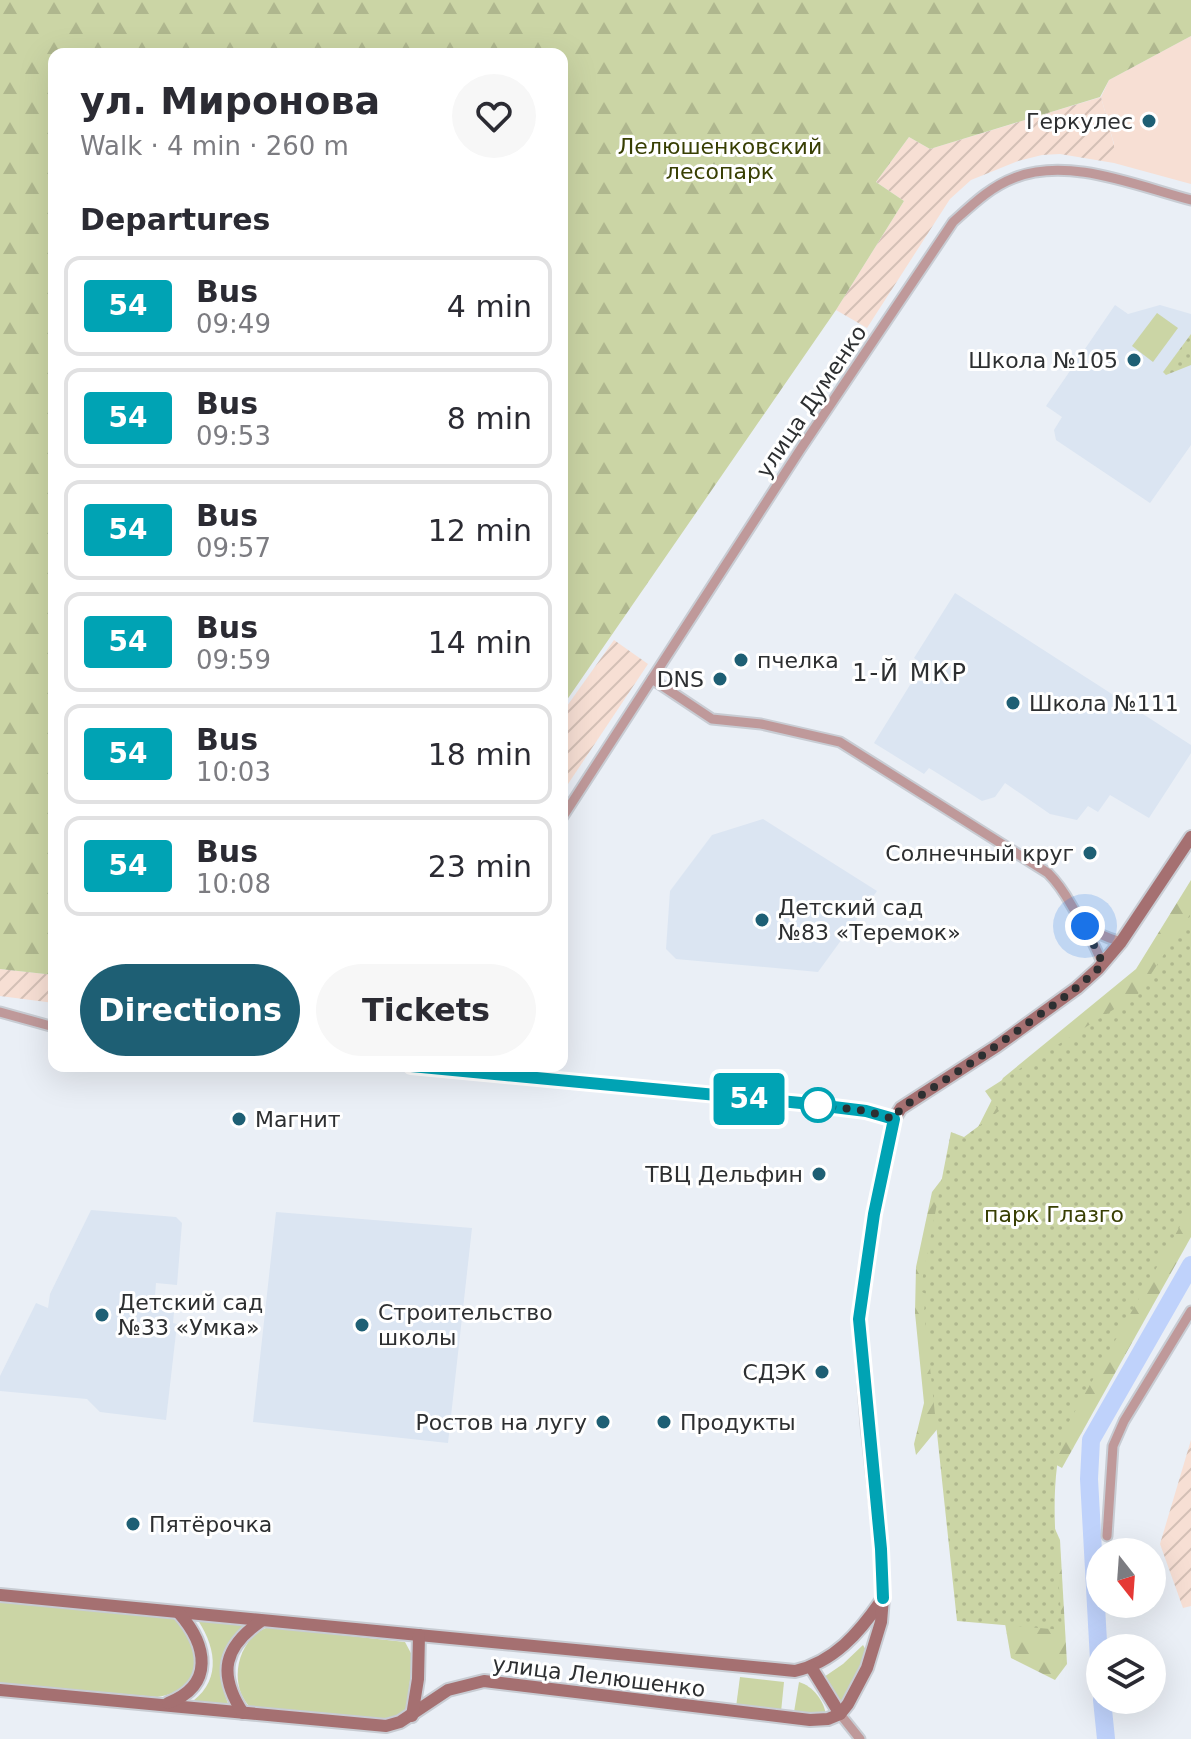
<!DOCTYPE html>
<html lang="en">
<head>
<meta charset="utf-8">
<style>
  body { margin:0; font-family:"DejaVu Sans",sans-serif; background:#f7f7f7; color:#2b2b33; height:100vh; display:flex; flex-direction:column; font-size:30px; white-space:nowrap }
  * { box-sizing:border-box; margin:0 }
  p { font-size:26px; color:#7c7c81 }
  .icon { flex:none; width:44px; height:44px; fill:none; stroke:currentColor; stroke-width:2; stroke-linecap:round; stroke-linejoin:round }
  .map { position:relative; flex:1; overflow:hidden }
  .drawer { position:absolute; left:48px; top:48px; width:520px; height:1024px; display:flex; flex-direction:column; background:#fff; border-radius:16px; box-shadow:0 8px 32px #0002 }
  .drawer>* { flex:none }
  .badge { padding:0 16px; border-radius:6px; font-size:28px; line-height:52px }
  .needle { width:52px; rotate:163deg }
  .controls { position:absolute; left:1086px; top:1538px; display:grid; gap:16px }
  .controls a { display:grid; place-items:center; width:80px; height:80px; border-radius:50%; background:#fff; box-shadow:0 8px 32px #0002; font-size:40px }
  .you { position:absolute; width:40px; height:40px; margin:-20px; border:6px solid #fff; border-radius:50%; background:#1a73e8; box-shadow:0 0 0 12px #1a73e833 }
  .map>.badge { position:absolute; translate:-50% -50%; box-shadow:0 0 0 4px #fff }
  h2 { padding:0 32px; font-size:30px; line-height:72px }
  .round { display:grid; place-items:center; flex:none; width:84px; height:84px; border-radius:42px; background:#f7f7f7 }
  .headline { display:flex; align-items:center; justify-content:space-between; height:136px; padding:0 32px }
  h1 { font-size:38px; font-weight:800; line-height:60px }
  .cta { display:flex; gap:16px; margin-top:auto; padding:16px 32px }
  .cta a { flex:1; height:92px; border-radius:48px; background:#1e5f74; color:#fff; font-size:32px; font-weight:800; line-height:92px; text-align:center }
  .cta a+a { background:#f7f7f7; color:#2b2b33 }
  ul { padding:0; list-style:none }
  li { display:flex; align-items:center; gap:24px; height:100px; margin:0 16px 12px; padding:0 16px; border:4px solid #e1e1e2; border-radius:16px }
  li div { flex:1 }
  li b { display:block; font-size:30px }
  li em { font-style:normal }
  li .badge { min-width:88px; font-weight:700; text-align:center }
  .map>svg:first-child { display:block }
  .commercial { fill:#f7dfd4 }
  .industrial { fill:url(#industrial-furrows) }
  .built { fill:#dbe5f2 }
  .green { fill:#cbd5a5 }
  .forest { fill:url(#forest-firs) }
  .park { fill:url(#park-dots) }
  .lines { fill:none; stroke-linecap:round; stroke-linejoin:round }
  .river { stroke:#bfd2fb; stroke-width:18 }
  .street-casing { stroke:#c8ccd3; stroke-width:13 }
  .secondary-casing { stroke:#c8ccd3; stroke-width:16 }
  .street { stroke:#bf999a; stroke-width:9 }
  .secondary { stroke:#a57071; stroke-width:12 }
  .line-casing { stroke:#fff; stroke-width:18 }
  .line { stroke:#00a3b4; stroke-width:12 }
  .walk { stroke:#2d2f31; stroke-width:8; stroke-dasharray:0 14.4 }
  .poi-dot { fill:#1e5f74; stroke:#fff; stroke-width:3 }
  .stop-dot { fill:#fff; stroke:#00a3b4; stroke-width:4 }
  .labels { text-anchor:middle; stroke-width:6; stroke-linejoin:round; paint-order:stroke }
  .poi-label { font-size:22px; fill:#2d2f31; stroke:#fff; text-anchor:start }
  .park-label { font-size:22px; fill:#383f03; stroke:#fff }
  .street-label { font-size:22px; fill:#2d2f31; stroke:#fff }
  .neighbourhood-label { font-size:24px; letter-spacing:2px; fill:#2d2f31; stroke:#fff }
</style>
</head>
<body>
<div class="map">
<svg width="1191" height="1739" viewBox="0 0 1191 1739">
  <defs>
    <pattern id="industrial-furrows" width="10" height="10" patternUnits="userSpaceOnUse" patternTransform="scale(2)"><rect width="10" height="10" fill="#f7dfd4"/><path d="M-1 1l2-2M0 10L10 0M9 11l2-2" fill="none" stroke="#d4c0b6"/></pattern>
    <pattern id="forest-firs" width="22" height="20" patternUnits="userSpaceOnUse" patternTransform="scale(2)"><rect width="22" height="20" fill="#cbd5a5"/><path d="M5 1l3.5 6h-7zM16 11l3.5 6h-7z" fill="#afb78e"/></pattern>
    <pattern id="park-dots" width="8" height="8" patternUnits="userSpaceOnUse" patternTransform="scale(2)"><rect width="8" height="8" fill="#cbd5a5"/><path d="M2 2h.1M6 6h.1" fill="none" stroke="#afb78e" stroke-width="1.8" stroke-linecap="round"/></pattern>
  </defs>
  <rect width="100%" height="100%" fill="#eaeff6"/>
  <!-- commercial -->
  <path class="commercial" d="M 1191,36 L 1191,184 L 1114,163 L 1114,144 L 1101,97 L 1109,80 Z"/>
  <!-- industrial -->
  <g class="industrial">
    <path d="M 1101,97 L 1114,145 L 1114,163 L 1060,154 L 1042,155 L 1018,161 L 971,180 L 950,199 L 867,328 L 836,310 L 904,201 L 876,182 L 909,137 L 930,149 Z"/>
    <path d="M 614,640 L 648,664 L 562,793 L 562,713 Z"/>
    <path d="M 0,969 L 54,975 L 54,1003 L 0,996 Z"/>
    <path d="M 1191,1440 L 1191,1606 L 1183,1608 L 1160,1544 Z"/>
  </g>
  <!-- built -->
  <g class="built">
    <path d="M 1115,305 L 1128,314 L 1160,305 L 1191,314 L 1191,445 L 1150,503 L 1056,440 L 1054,430 L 1062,417 L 1046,406 Z"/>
    <path d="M 955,593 L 1191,745 L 1191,753 L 1149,818 L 1110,795 L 1098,812 L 1088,806 L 1077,820 L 1050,814 L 1005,783 L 995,797 L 982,801 L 929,768 L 924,774 L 874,743 L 923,664 L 914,658 Z"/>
    <path d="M 763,819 L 877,891 L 818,972 L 676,959 L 666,949 L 670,891 L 712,835 Z"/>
    <path d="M 91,1210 L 176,1217 L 182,1223 L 177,1285 L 156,1283 L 154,1309 L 174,1312 L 173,1323 L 177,1324 L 166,1420 L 100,1412 L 87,1399 L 0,1391 L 0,1376 L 36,1303 L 48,1308 L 50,1294 Z"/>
    <path d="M 276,1212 L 472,1228 L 448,1443 L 253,1422 Z"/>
  </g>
  <!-- green -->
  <g class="green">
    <path d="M 1157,313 L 1178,328 L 1153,362 L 1132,346 Z"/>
    <path d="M 0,1600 L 170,1616 C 210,1638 206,1690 157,1697 L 0,1683 Z"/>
    <path d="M 195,1616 L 250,1623 C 216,1646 215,1669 229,1706 L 193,1701 C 223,1678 215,1644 195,1616 Z"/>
    <path d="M 268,1627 L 405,1642 L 413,1657 L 406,1712 L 385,1722 L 251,1708 C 227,1685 237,1639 268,1627 Z"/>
    <path d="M 863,1645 L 867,1652 L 842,1705 L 824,1677 L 843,1664 Z"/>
    <path d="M 740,1677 L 784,1682 L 781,1712 L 736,1707 Z"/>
    <path d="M 799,1682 C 813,1686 824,1701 826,1715 L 794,1712 Z"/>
  </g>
  <!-- forest -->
  <g class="forest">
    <path d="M 0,0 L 1191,0 L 1191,36 L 1109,80 L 1100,97 L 930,149 L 909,137 L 876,182 L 904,201 L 836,310 L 562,707 L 562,54 L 54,54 L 54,975 L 0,969 Z"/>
    <path d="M 1191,880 L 1191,931 L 939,1427 L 916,1455 L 914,1444 L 924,1403 L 915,1313 L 916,1267 L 932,1192 L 971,1141 L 1003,1078 L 1136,969 Z"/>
    <path d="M 1191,1129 L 1191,1237 L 1062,1468 L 1020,1445 Z"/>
    <path d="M 1051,1520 L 1060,1540 L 1067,1664 L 1055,1680 L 1011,1658 L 1003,1612 Z"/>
  </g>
  <!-- park -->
  <g class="park">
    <path d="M 1191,334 L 1191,365 L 1166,375 L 1163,372 Z"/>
    <path d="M 1191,913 L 1191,1207 L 1066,1427 C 1045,1486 1059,1567 1062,1630 L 957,1621 L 924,1311 L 926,1294 L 920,1291 L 951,1132 L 964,1137 L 999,1111 L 985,1091 L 1138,994 Z"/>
  </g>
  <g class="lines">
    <!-- river -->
    <g class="river">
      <path d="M 1100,1678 L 1089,1479 L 1091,1440 L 1191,1265"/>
      <path d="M 1102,1700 L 1106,1739"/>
    </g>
    <!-- street casing -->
    <g class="street-casing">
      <g id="street">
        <path d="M 652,679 L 712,719 L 761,724 L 840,742 L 1048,873 C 1082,907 1066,926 1121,942"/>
        <path d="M 562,818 L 800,450 L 953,222 C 972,205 990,187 1014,178 C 1068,156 1137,186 1191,200"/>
        <path d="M 1085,926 L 1103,964"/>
        <path d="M 0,1012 L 54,1027"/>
        <path d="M 412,1066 L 801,1103 L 866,1111 L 894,1119"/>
        <path d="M 1107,1536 L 1113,1446 L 1124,1421 L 1191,1311"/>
        <path d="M 840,1714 L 860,1739"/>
      </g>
    </g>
    <!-- secondary casing -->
    <g class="secondary-casing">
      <g id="secondary">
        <path d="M 0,1595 L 795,1671 C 834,1662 859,1633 881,1601"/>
        <path d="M 811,1667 L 840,1714"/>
        <path d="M 0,1690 L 386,1726 L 400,1722 L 448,1690 L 484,1681 L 810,1720 L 828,1719 L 840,1714 L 848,1704 L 867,1668 L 881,1622 L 883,1598 L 881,1549 L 868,1430 L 859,1319 L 874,1214 L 894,1119 L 901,1108 L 997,1046 L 1077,988 L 1098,969 L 1121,942 L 1191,837"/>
        <path d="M 168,1703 C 215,1685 207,1645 179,1613"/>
        <path d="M 243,1713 C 217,1673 224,1647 261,1621"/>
        <path d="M 412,1716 L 418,1679 L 419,1635"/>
      </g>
    </g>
    <!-- street -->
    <use href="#street" class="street"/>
    <!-- secondary -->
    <use href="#secondary" class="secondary"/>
  </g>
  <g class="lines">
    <!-- line casing -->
    <g class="line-casing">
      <path id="line" d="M 411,1066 L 801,1103 L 866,1111 L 894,1119 L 874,1214 L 859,1319 L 881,1549 L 883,1598"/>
    </g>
    <!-- line -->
    <use href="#line" class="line"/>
    <!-- walk -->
    <path class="walk" d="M 818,1105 L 866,1111 L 894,1119 L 901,1108 C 947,1079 992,1050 1035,1018 C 1059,1001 1082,985 1103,964 L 1085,926"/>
  </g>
  <!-- markers -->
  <g class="poi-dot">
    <circle cx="1149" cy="121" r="8"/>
    <circle cx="1134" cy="360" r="8"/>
    <circle cx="741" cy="660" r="8"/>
    <circle cx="720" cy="679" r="8"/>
    <circle cx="1013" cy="703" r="8"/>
    <circle cx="1090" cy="853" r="8"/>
    <circle cx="762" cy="920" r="8"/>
    <circle cx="239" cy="1119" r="8"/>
    <circle cx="819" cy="1174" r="8"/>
    <circle cx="102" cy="1315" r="8"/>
    <circle cx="362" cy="1325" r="8"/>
    <circle cx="822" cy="1372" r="8"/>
    <circle cx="603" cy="1422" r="8"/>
    <circle cx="664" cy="1422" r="8"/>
    <circle cx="133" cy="1524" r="8"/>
  </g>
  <circle class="stop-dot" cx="818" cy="1105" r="16"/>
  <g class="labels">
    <!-- poi labels -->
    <g class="poi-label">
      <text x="1133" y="129" text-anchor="end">Геркулес</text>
      <text x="1118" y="368" text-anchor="end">Школа №105</text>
      <text x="757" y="668">пчелка</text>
      <text x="704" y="687" text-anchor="end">DNS</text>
      <text x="1029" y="711">Школа №111</text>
      <text x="1074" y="861" text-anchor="end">Солнечный круг</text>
      <text x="778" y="915">Детский сад<tspan x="778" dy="25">№83 «Теремок»</tspan></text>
      <text x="255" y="1127">Магнит</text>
      <text x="803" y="1182" text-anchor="end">ТВЦ Дельфин</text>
      <text x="118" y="1310">Детский сад<tspan x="118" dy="25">№33 «Умка»</tspan></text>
      <text x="378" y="1320">Строительство<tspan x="378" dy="25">школы</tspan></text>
      <text x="806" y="1380" text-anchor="end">СДЭК</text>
      <text x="587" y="1430" text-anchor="end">Ростов на лугу</text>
      <text x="680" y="1430">Продукты</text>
      <text x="149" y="1532">Пятёрочка</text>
    </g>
    <!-- park labels -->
    <g class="park-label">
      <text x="720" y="154">Лелюшенковский<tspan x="720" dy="25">лесопарк</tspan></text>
      <text x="1054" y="1222">парк Глазго</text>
    </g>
    <!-- street labels -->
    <g class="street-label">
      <text transform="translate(811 401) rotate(-56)" y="8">улица Думенко</text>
      <text transform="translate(599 1676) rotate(7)" y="8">улица Лелюшенко</text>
    </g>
    <!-- neighbourhood labels -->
    <g class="neighbourhood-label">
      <text x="910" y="681">1-Й МКР</text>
    </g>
  </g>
</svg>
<div class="controls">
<a><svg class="needle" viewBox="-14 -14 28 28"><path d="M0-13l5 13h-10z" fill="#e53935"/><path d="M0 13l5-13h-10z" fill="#7c7c81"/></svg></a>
<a><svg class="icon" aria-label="layers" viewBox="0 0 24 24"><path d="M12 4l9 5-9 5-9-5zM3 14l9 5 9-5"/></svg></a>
</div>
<div class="you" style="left:1085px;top:926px"></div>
<b class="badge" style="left:749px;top:1099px;background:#00a3b4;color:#fff">54</b>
<section class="drawer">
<div class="headline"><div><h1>ул. Миронова</h1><p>Walk · 4 min · 260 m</p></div><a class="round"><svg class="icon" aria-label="heart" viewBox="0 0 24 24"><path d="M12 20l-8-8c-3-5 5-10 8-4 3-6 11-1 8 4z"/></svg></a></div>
<h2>Departures</h2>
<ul>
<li><span class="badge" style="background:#00a3b4;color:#fff">54</span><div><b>Bus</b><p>09:49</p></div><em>4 min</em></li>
<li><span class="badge" style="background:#00a3b4;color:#fff">54</span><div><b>Bus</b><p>09:53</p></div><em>8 min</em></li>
<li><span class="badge" style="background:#00a3b4;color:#fff">54</span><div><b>Bus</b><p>09:57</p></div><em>12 min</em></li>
<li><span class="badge" style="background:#00a3b4;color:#fff">54</span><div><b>Bus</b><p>09:59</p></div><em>14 min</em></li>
<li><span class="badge" style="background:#00a3b4;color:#fff">54</span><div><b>Bus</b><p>10:03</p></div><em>18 min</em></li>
<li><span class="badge" style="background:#00a3b4;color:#fff">54</span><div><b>Bus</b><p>10:08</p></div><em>23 min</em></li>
</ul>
<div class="cta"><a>Directions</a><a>Tickets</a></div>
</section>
</div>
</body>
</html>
